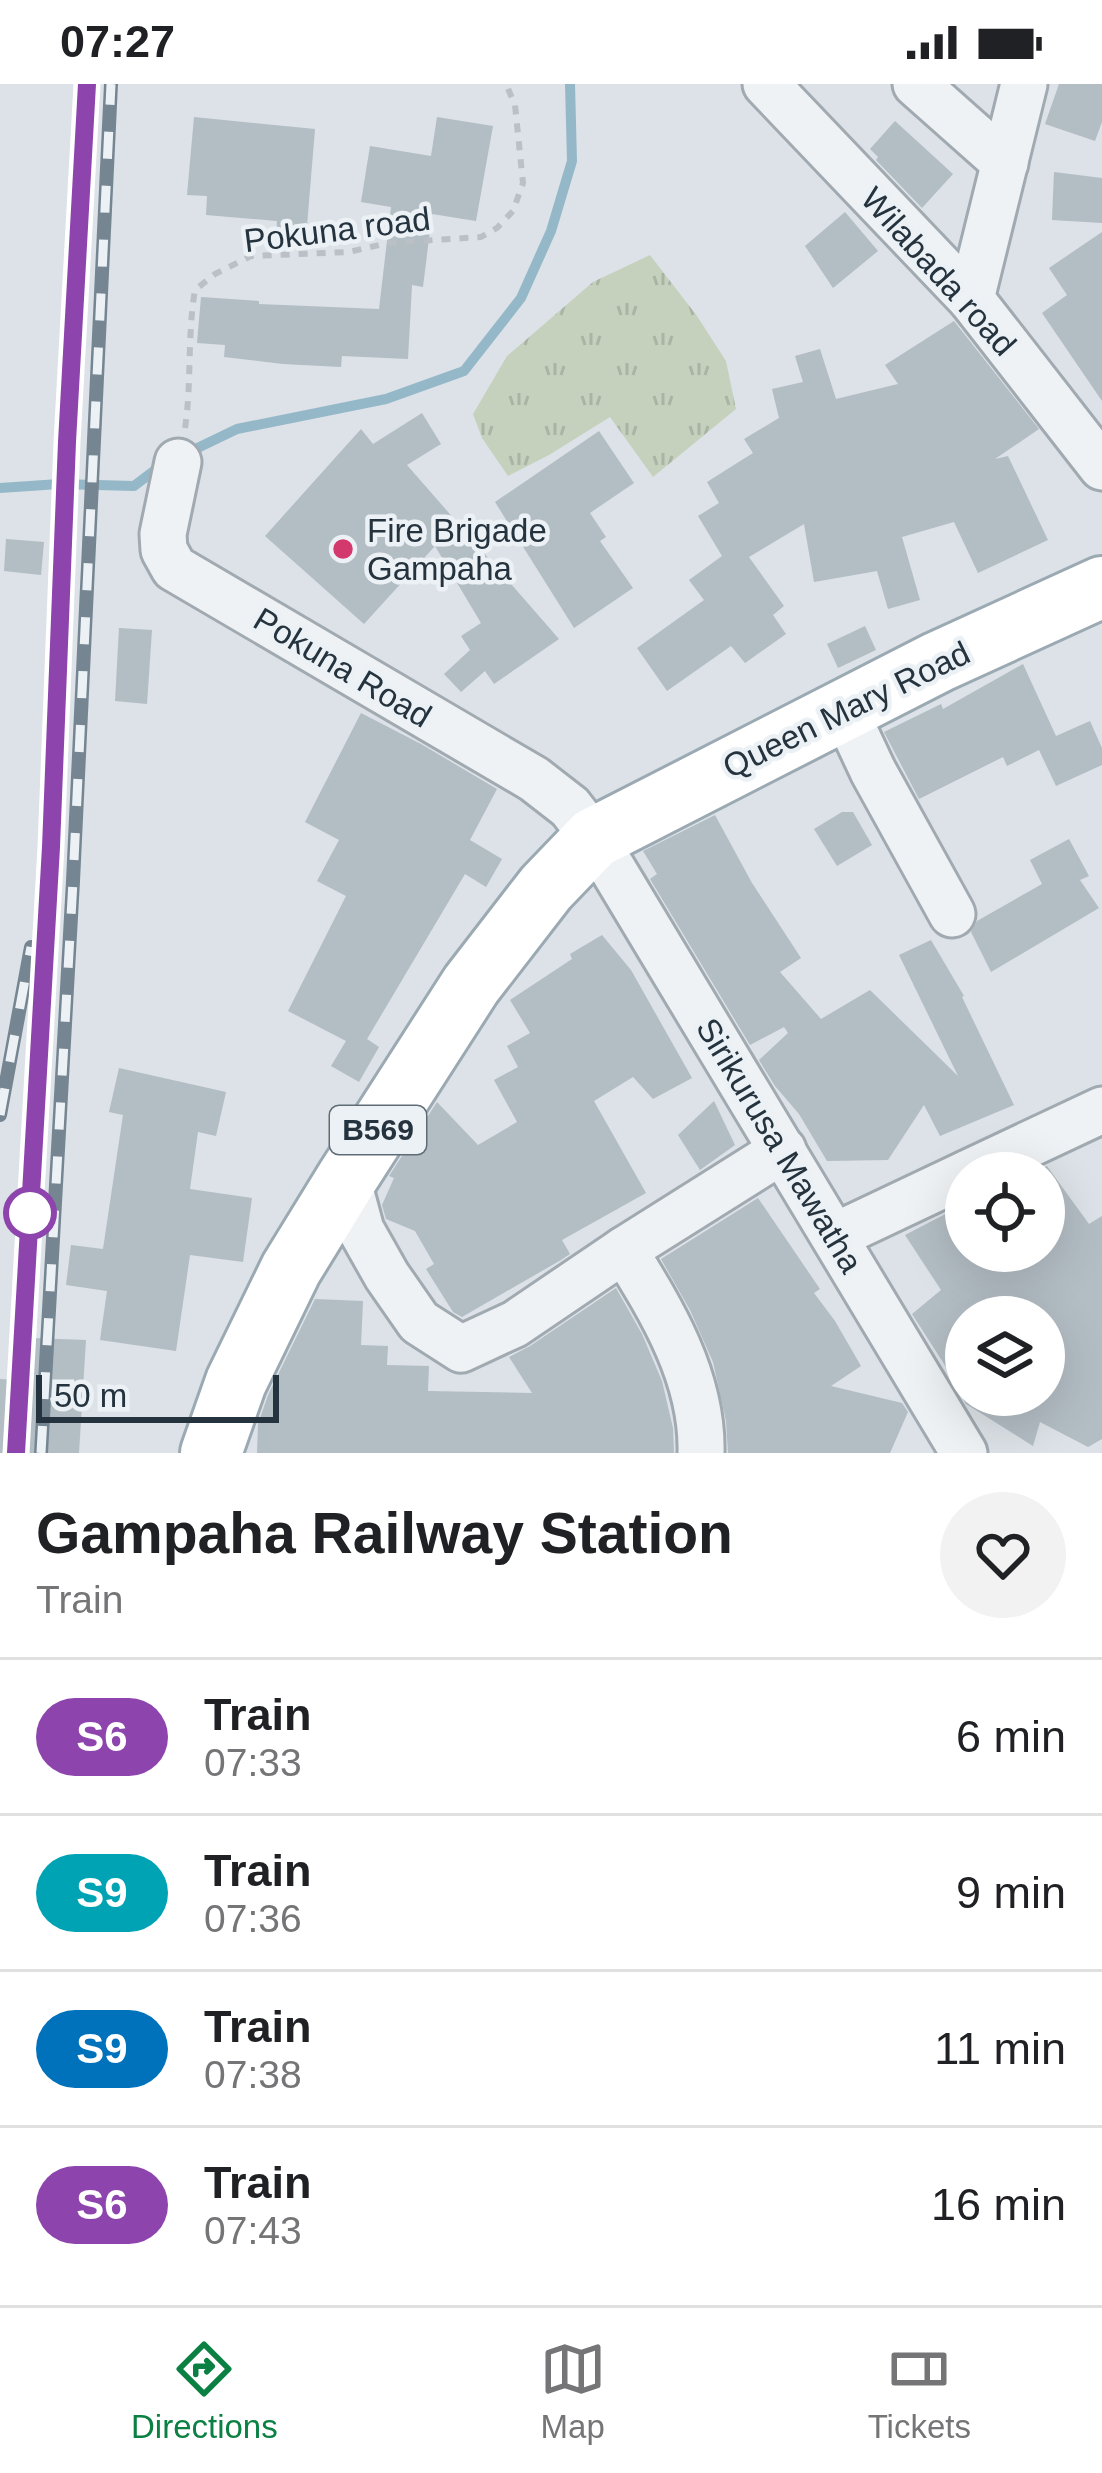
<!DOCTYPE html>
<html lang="en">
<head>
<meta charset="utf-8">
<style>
  body { margin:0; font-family:Helvetica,sans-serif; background:#f2f2f2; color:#202124; height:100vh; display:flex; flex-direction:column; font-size:45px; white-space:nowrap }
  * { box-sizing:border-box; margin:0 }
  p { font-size:39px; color:#757577 }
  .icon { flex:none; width:66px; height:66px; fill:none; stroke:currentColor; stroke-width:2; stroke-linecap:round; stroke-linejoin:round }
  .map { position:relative; height:1369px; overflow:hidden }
  .drawer { display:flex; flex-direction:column; background:#fff; flex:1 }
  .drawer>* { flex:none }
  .badge { padding:0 24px; border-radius:39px; font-size:42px; line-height:78px }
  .tools { position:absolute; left:945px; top:1068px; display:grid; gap:24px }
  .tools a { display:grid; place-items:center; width:120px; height:120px; border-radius:50%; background:#fff; box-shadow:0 12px 48px #0002; font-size:60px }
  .scale { position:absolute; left:36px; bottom:30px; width:243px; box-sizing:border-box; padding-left:12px; border:6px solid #25333e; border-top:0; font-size:33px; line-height:42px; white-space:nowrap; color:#25333e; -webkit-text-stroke:9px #ebf1f5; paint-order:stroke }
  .map>.badge { position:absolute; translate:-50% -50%; box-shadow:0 0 0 6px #fff }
  .round { display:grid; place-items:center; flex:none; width:126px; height:126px; border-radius:63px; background:#f2f2f2 }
  .head { display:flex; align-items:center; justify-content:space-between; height:204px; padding:0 36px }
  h1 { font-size:57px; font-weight:800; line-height:90px }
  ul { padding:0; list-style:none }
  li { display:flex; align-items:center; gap:36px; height:156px; padding:0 36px; border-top:3px solid #e0e0e0 }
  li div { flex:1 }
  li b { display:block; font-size:45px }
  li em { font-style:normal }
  li .badge { min-width:132px; font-weight:700; text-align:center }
  .status { display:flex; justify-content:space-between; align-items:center; height:84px; padding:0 60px; background:#fff; direction:ltr }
  .status svg { height:33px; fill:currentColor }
  .tabs { display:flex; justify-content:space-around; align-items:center; height:168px; border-top:3px solid #e0e0e0; background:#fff; font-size:33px; color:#757577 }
  .tabs a { display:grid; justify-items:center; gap:6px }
  .tabs .on { color:#0b8043 }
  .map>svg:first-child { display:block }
  .park { fill:url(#park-tufts) }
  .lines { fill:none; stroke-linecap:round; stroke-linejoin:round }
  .stream { stroke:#95b8c9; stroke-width:10 }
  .building { fill:#b3bdc4; fill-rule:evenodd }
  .minor-casing { stroke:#a1aab1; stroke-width:51 }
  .major-casing { stroke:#9ba9b3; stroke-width:66 }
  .path { stroke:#bac0c5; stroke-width:6; stroke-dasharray:9 9; stroke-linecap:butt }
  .minor { stroke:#eff2f5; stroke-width:45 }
  .major { stroke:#fff; stroke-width:60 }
  .rail-casing { stroke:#758591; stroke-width:14 }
  .rail { stroke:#ebf1f5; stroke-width:9; stroke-dasharray:27; stroke-linecap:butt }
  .line-casing { stroke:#fff; stroke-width:27 }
  .line { stroke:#8e44ad; stroke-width:18 }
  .poi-dot { fill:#d4396d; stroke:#ebf1f5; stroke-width:4.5 }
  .stop-dot { fill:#fff; stroke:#8e44ad; stroke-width:6 }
  .labels { text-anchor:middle; stroke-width:9; stroke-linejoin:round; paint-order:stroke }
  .shield { fill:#ebf1f5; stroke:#606c75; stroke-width:3 }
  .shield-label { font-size:30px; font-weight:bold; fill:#25333e }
  .street-label { font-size:33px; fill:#25333e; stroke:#ebf1f5 }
  .poi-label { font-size:33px; fill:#25333e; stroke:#ebf1f5; text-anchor:start }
</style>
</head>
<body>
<div class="status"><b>07:27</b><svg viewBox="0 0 49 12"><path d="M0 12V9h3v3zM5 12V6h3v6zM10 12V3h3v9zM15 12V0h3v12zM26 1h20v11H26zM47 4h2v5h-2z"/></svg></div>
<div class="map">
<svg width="1102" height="1369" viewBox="0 0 1102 1369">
  <defs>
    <pattern id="park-tufts" width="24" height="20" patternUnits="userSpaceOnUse" patternTransform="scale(3)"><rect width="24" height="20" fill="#c6d1bd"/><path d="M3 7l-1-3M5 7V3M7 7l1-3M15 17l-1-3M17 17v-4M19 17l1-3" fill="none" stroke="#aab4a4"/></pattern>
  </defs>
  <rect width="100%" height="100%" fill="#dce2e7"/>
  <!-- park -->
  <path class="park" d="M 650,171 L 697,232 L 726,277 L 736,325 L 653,393 L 610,333 L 549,371 L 508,392 L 482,354 L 473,330 L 507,272 L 593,198 Z"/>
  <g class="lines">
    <!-- stream -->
    <g class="stream">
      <path d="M 185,370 L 237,345 L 386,315 L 464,287 L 521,214 L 551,147 L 572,77 L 570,0"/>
      <path d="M 0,404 L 59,400 L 134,402 L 163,380"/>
    </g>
  </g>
  <!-- building -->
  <g class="building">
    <path d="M 1059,0 L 1102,0 L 1102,38 L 1095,57 L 1045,40 Z"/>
    <path d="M 194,33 L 315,45 L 306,154 L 276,151 L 277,137 L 206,131 L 207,112 L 187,111 Z"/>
    <path d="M 437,33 L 493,42 L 476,137 L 432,130 L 423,203 L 412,201 L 408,275 L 342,272 L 341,283 L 283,280 L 224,273 L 225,261 L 197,259 L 201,213 L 259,217 L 259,220 L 379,225 L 391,123 L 361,118 L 370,62 L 431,72 Z"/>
    <path d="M 895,37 L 953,90 L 922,124 L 876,76 L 878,73 L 870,65 Z"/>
    <path d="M 1054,88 L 1102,94 L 1102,139 L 1052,136 Z"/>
    <path d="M 845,128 L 878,167 L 833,204 L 805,162 Z"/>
    <path d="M 1102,148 L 1102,317 L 1042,229 L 1067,211 L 1049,184 Z"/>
    <path d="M 954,237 L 1039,345 L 995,375 L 1008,372 L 1048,456 L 978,489 L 954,438 L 902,453 L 920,516 L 888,525 L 877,487 L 814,498 L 804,440 L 749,473 L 784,522 L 773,531 L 786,550 L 745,579 L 731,562 L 667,607 L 637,564 L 704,516 L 689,496 L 722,472 L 698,432 L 719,419 L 707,398 L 753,369 L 744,355 L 779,334 L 772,305 L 803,298 L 795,272 L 820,265 L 836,315 L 898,300 L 885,281 Z"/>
    <path d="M 422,329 L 441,360 L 407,381 L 559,555 L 494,600 L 485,587 L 461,608 L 444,590 L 470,566 L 461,552 L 481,539 L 435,462 L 364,540 L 265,452 L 361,345 L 373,360 Z"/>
    <path d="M 599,347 L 634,399 L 590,429 L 606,453 L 600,457 L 633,504 L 574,544 L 495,418 Z"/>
    <path d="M 6,455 L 44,458 L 41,491 L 4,487 Z"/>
    <path d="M 865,542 L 876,566 L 838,584 L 827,560 Z"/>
    <path d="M 119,544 L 152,546 L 147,620 L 115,617 Z"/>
    <path d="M 1023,580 L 1056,652 L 1090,637 L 1102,664 L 1102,681 L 1056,702 L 1039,666 L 1007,682 L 1003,673 L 919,715 L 884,648 L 941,620 L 943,625 Z"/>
    <path d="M 361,629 L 421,660 L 497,705 L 470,756 L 502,775 L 486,803 L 465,790 L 367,955 L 379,963 L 359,998 L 331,982 L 346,957 L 288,927 L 346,812 L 317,797 L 339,756 L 305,738 Z"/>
    <path d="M 842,728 L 853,728 L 872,761 L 837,782 L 814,745 Z"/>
    <path d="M 715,731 L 752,799 L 801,874 L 780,888 L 821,935 L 870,906 L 958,992 L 899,871 L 931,856 L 964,912 L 962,913 L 1014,1021 L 940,1052 L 924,1021 L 888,1076 L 827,1077 L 799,1030 L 775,1002 L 759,976 L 788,949 L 784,943 L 750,961 L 650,795 L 657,790 L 643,767 Z"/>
    <path d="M 1069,755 L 1089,792 L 1080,796 L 1099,824 L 991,888 L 971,848 L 977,837 L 1042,800 L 1030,776 Z"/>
    <path d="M 602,851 L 631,886 L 692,994 L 653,1015 L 633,993 L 594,1017 L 646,1109 L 562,1156 L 570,1170 L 561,1176 L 462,1233 L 453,1228 L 426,1185 L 434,1180 L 415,1147 L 386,1135 L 382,1121 L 394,1094 L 389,1092 L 437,1018 L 478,1061 L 517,1038 L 494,996 L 518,983 L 507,962 L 530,949 L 510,916 L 572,875 L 570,870 Z"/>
    <path d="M 119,984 L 226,1008 L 216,1052 L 198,1048 L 190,1105 L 252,1114 L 243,1178 L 190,1171 L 176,1267 L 100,1256 L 107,1207 L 66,1201 L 71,1161 L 103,1165 L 123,1031 L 109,1028 Z"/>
    <path d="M 714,1017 L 735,1061 L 700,1086 L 678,1051 Z"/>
    <path d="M 1047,1082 L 1089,1140 L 1102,1132 L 1102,1355 L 1088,1363 L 1040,1338 L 1033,1362 L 966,1320 L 961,1311 L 964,1311 L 912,1230 L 941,1206 L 905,1151 L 957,1124 L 966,1138 L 966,1167 L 1044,1167 L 1044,1083 ZM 966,1233 L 1044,1233 L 1044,1311 L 966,1311 Z"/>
    <path d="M 758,1114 L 820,1205 L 814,1209 L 835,1237 L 861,1282 L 831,1302 L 902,1319 L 908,1328 L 890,1369 L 728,1369 L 726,1337 L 713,1278 L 690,1226 L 661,1175 Z"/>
    <path d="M 616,1204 L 642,1250 L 662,1297 L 673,1344 L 674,1369 L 257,1369 L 258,1340 L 268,1311 L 315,1215 L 363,1217 L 361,1261 L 388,1262 L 387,1281 L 429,1282 L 428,1307 L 532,1309 L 509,1273 L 530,1262 Z"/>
    <path d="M 32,1254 L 86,1256 L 79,1369 L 0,1369 L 0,1295 L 29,1297 Z"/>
  </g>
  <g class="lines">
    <!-- minor casing -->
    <g class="minor-casing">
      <g id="minor">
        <path d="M 766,0 L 971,215 L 1102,383"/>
        <path d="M 916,0 L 1005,79"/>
        <path d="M 971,215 L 1024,0"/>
        <path d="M 178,378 L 163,450 L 164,466 L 174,484 L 534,695 L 570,723 L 594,754 L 964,1369"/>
        <path d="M 844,625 L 873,687 L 952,830"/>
        <path d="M 968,1089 L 1102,1026"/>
        <path d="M 347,1094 L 361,1146 L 387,1192 L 419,1238 L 461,1265 L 515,1240 L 624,1166 L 783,1066"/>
        <path d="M 835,1152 L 966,1090"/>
        <path d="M 624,1166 C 662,1227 703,1294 701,1369"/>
      </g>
    </g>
    <!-- major casing -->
    <g class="major-casing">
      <path id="major" d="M 211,1369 L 236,1298 L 291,1185 L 347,1094 L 471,901 L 546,804 L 594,754 L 938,578 L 1102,503"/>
    </g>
    <!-- path -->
    <path class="path" d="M 185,344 C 192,298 187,252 195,206 L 215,190 L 251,172 L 349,168 L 388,159 L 481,153 L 497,144 L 513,127 L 523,99 L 515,21 L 506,0"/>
    <!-- minor -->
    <use href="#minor" class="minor"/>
    <!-- major -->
    <use href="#major" class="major"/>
    <!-- rail casing -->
    <g class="rail-casing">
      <g id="rail">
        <path d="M 0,1031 L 31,863"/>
        <path d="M 16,1369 L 51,763 L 67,358 L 87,0"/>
        <path d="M 41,1369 L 73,797 L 111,0"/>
      </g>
    </g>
    <!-- rail -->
    <use href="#rail" class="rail"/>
  </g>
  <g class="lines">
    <!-- line casing -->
    <g class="line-casing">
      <path id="line" d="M 16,1369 L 51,763 L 67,358 L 87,0"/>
    </g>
    <!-- line -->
    <use href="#line" class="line"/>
  </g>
  <!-- markers -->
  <circle class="poi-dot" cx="343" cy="465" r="12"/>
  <circle class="stop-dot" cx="30" cy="1129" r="24"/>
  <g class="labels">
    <!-- shield labels -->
    <rect class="shield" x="330" y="1022" width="96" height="48" rx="9"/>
    <g class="shield-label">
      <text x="378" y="1056">B569</text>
    </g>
    <!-- street labels -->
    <g class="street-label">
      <text transform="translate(337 145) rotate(-7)" y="12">Pokuna road</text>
      <text transform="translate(939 187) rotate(48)" y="12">Wilabada road</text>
      <text transform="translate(343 583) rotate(31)" y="12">Pokuna Road</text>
      <text transform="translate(846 625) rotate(-26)" y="12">Queen Mary Road</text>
      <text transform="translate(780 1061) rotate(59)" y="12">Sirikurusa Mawatha</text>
    </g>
    <!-- poi labels -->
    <g class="poi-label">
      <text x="367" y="458">Fire Brigade<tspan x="367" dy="38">Gampaha</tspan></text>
    </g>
  </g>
</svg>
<div class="tools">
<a><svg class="icon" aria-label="locate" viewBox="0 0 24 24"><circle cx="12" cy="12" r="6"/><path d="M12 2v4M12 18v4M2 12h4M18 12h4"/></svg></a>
<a><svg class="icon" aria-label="layers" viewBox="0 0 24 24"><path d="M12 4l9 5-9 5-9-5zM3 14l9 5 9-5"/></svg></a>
</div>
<div class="scale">50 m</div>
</div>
<section class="drawer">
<div class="head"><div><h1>Gampaha Railway Station</h1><p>Train</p></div><a class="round"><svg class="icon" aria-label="heart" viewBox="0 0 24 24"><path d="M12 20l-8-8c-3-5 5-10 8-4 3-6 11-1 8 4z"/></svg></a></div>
<ul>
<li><span class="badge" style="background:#8e44ad;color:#fff">S6</span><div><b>Train</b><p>07:33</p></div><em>6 min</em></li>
<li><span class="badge" style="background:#00a3b4;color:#fff">S9</span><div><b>Train</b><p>07:36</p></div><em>9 min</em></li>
<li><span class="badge" style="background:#0072bc;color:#fff">S9</span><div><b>Train</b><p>07:38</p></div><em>11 min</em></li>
<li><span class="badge" style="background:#8e44ad;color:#fff">S6</span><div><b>Train</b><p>07:43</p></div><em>16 min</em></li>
</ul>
</section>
<nav class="tabs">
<a class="on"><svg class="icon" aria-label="directions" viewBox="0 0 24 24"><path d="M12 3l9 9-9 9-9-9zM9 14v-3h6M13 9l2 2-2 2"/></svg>Directions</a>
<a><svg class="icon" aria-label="map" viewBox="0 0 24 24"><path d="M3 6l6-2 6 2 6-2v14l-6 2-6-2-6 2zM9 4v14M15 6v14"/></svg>Map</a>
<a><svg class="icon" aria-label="tickets" viewBox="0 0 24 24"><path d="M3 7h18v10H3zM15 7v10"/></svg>Tickets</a>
</nav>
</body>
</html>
